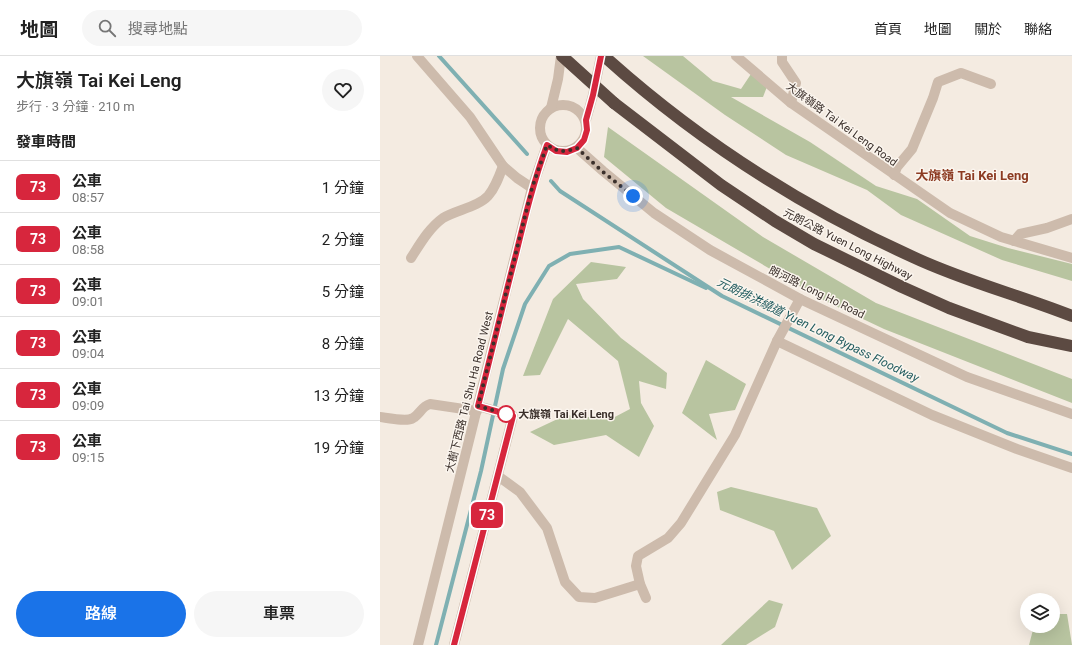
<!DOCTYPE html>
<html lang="zh-TW">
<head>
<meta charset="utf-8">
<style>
  body { margin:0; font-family:Roboto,"Noto Sans TC",sans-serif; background:#f6f6f6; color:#222; height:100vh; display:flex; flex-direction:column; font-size:15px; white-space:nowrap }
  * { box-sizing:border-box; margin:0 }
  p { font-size:13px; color:#767676 }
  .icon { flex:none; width:22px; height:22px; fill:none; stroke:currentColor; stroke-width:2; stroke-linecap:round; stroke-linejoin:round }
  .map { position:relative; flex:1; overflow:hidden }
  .drawer { display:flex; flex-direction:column; background:#fff; width:380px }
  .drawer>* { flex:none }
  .badge { padding:0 8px; border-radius:6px; font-size:14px; line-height:26px }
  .tools { position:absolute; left:640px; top:537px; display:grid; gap:8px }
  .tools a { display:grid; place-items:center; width:40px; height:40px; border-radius:50%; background:#fff; box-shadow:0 4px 16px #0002; font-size:20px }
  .you { position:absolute; width:20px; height:20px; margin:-10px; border:3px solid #fff; border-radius:50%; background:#1a73e8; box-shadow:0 0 0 6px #1a73e833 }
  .map>.badge { position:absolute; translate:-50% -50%; box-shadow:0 0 0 2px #fff }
  h2 { padding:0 16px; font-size:15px; line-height:36px }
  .round { display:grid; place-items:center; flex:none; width:42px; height:42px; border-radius:21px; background:#f6f6f6 }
  .headline { display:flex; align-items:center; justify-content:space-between; height:68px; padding:0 16px }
  h1 { font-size:19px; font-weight:600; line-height:30px }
  .action { display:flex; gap:8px; margin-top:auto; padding:8px 16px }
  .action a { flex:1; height:46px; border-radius:24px; background:#1a73e8; color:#fff; font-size:16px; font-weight:600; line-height:46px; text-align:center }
  .action a+a { background:#f6f6f6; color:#222 }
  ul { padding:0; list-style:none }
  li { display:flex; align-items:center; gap:12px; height:52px; padding:0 16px; border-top:1px solid #e0e0e0 }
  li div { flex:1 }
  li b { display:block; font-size:15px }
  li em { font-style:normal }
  li .badge { min-width:44px; font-weight:700; text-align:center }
  header { display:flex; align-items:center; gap:24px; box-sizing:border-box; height:56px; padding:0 20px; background:#fff; border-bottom:1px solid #e0e0e0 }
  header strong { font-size:19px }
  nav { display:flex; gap:22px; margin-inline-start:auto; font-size:14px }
  .search { width:280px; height:36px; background:#f6f6f6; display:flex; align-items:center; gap:10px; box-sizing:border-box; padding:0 14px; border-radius:22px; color:#767676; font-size:15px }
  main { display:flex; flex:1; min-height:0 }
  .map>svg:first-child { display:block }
  .green { fill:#b8c4a0 }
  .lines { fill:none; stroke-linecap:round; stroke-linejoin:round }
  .stream { stroke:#7fb0b2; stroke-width:4 }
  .minor { stroke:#cdbbac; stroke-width:10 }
  .highway { stroke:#5c4a42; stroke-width:12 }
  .highway-bridge { stroke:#5c4a42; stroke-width:12 }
  .line-casing { stroke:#fff; stroke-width:9 }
  .line { stroke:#d7263d; stroke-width:6 }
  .walk { stroke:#3b302b; stroke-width:4; stroke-dasharray:0 7.2 }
  .stop-dot { fill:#fff; stroke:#d7263d; stroke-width:2 }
  .labels { text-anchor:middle; stroke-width:3; stroke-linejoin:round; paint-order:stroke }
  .street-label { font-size:11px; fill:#3b302b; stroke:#fbf5ee }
  .stop-label { font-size:11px; font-weight:bold; fill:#3b302b; stroke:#fbf5ee; text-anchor:start }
  .water-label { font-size:12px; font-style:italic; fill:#1f5a5e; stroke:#fbf5ee }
  .quarter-label { font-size:13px; font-weight:bold; fill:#8c3b22; stroke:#fbf5ee }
</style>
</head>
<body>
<header>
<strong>地圖</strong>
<div class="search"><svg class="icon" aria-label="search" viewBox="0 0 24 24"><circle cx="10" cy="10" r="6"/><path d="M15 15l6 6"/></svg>搜尋地點</div>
<nav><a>首頁</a><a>地圖</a><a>關於</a><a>聯絡</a></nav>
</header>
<main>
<section class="drawer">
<div class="headline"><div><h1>大旗嶺 Tai Kei Leng</h1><p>步行 · 3 分鐘 · 210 m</p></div><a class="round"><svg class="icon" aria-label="heart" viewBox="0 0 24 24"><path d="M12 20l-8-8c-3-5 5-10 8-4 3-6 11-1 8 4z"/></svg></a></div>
<h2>發車時間</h2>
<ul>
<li><span class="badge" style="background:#d7263d;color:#fff">73</span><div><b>公車</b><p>08:57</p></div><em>1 分鐘</em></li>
<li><span class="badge" style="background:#d7263d;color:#fff">73</span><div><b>公車</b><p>08:58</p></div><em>2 分鐘</em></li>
<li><span class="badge" style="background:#d7263d;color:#fff">73</span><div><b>公車</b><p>09:01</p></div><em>5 分鐘</em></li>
<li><span class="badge" style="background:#d7263d;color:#fff">73</span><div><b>公車</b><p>09:04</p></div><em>8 分鐘</em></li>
<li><span class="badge" style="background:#d7263d;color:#fff">73</span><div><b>公車</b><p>09:09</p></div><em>13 分鐘</em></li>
<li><span class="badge" style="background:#d7263d;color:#fff">73</span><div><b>公車</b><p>09:15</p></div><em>19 分鐘</em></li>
</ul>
<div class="action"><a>路線</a><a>車票</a></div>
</section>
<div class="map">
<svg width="692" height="589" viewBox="0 0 692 589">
  <rect width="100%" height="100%" fill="#f4ebe1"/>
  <!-- green -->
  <g class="green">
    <path d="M 263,0 L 303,0 L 333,25 L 361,33 L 373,15 L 390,23 L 383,41 L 351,41 L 430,86 L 496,130 L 537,143 L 590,180 L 628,192 L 692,208 L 692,225 L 622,204 L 521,159 L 487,134 L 406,99 L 345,59 Z"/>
    <path d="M 228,71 L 383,181 L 496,247 L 692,323 L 692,347 L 504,273 L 445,245 L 286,152 L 224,101 Z"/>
    <path d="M 211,206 L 246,211 L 237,223 L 196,228 L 203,243 L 241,282 L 287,317 L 286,333 L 259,325 L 261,347 L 274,370 L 259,401 L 226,379 L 174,389 L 150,376 L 186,359 L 231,363 L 250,353 L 238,305 L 188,263 L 160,319 L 143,320 L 173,243 Z"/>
    <path d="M 326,304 L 366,328 L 355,354 L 329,358 L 337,384 L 302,357 Z"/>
    <path d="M 351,431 L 437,452 L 451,480 L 412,514 L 394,475 L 340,454 L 337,436 Z"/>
    <path d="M 389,544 L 403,548 L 395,571 L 366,589 L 341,589 Z"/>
    <path d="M 673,558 L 687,558 L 692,589 L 649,589 L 654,570 L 673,570 Z"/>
  </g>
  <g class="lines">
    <!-- stream -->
    <g class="stream">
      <path d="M 59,0 L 147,98"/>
      <path d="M 171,125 L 180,135 L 342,240 L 627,377 L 692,398"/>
      <path d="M 56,589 L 101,415 L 123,313 L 145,248 L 169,210 L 190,198 L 239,191 L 326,232"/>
    </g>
    <!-- minor -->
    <g class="minor">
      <path d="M 37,0 L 90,61 L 123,110 L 137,122 L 152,132"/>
      <path d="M 356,0 L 411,47 L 570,157 L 621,181 L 692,202"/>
      <path d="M 402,0 L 402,6 L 416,27 L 411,47"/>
      <circle cx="183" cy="72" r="23"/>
      <path d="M 171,52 L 178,23 L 181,0"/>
      <path d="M 206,64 L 213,39 L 221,0"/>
      <path d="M 197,92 L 223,115 L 274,157 L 330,194 L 420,243 L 587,321 L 692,358"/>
      <path d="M 514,119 L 517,111 L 532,93 L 553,42 L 558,26 L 581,17 L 611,28"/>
      <path d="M 634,185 L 640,178 L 667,172 L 692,163"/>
      <path d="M 31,202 C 40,188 49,172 63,162 C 76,154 98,151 108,140 C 115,132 119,121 123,110"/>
      <path d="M 397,285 L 552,359 L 637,393 L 692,412"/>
      <path d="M 0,361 C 8,362 27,366 33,362 C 40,358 42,350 50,348 L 97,355"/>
      <path d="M 118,420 L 140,436 L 167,472 L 185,526 L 199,541 L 215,542 L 260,528"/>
      <path d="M 266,542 L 260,528 L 256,510 L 258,500 L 288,482 L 301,467 L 355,379 L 397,285 L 420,243"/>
      <path d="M 38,589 L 152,132 L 167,89"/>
      <path d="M 74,589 L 133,360 L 98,350"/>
    </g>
    <!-- highway -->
    <g class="highway">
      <path d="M 224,0 C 316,83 420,150 533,201 C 584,225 639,239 692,260"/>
      <path d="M 234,47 L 341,129 L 395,165 L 434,188 L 522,231 L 569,252 L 648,281 L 692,290"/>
    </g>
    <!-- highway-bridge -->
    <path class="highway-bridge" d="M 182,0 L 234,47"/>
  </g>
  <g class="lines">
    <!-- line casing -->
    <g class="line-casing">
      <path id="line" d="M 74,589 L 133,360 L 98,350 C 111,299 123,248 136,198 C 145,161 154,124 167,89 L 176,95 L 187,96 L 197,92 L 204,84 L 207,74 L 206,64 L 213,39 L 221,0"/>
    </g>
    <!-- line -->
    <use href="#line" class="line"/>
    <!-- walk -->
    <path class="walk" d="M 126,358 L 98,350 L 152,132 L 167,89 C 179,96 183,97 197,92 L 223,116 L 253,140"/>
  </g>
  <!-- markers -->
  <circle class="stop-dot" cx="126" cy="358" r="8"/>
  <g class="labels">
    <!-- street labels -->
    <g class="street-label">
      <text transform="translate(462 68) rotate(36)" y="4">大旗嶺路 Tai Kei Leng Road</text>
      <text transform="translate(468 188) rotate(27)" y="4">元朗公路 Yuen Long Highway</text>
      <text transform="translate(437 236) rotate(26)" y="4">朗河路 Long Ho Road</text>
      <text transform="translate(89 336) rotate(-76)" y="4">大樹下西路 Tai Shu Ha Road West</text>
    </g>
    <!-- stop labels -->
    <g class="stop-label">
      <text x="138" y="362">大旗嶺 Tai Kei Leng</text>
    </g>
    <!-- water labels -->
    <g class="water-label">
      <text transform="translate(438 274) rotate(26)" y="4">元朗排洪繞道 Yuen Long Bypass Floodway</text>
    </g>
    <!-- quarter labels -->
    <g class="quarter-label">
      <text x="592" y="124">大旗嶺 Tai Kei Leng</text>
    </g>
  </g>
</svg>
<div class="tools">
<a><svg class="icon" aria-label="layers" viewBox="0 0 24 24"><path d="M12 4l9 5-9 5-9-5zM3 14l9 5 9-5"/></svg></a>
</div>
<div class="you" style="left:253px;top:140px"></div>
<b class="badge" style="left:107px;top:459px;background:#d7263d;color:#fff">73</b>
</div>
</main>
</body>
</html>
